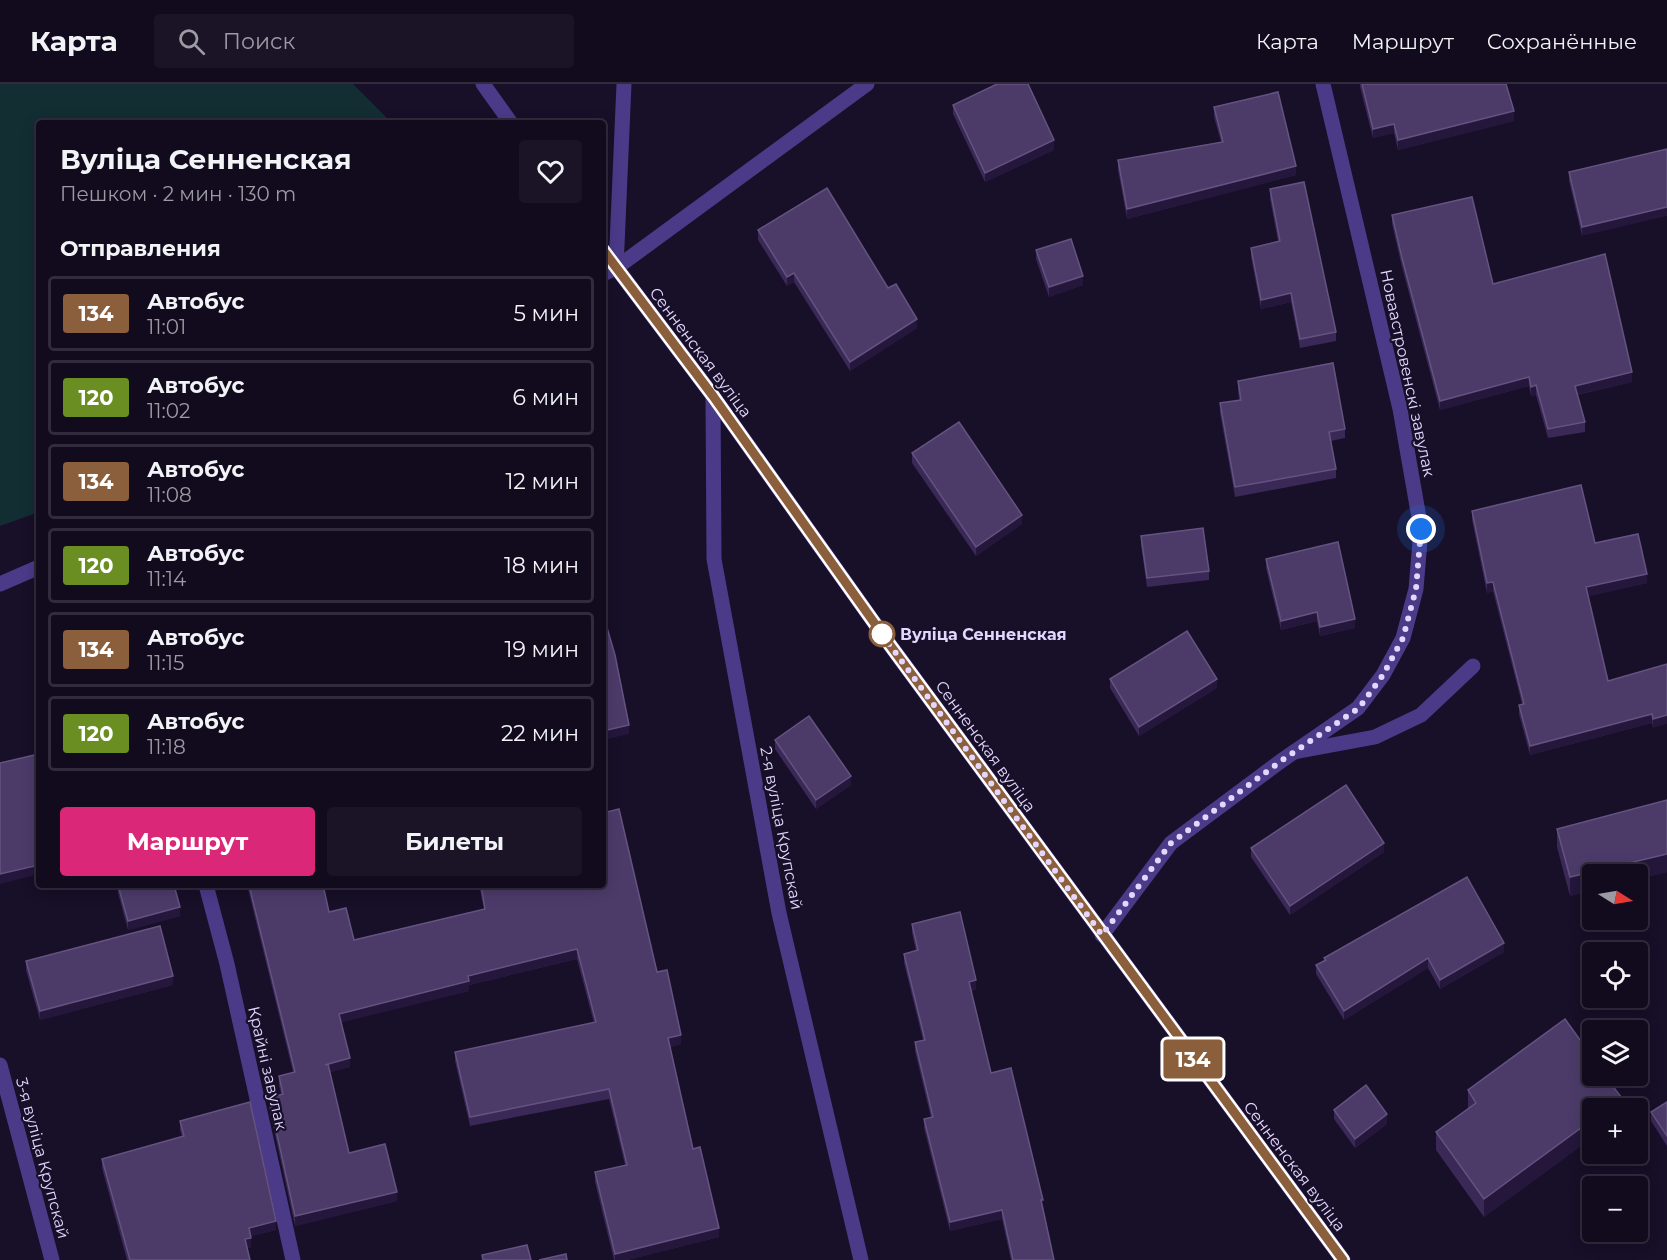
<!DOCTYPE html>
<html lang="ru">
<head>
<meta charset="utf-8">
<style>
  body { margin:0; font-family:Montserrat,sans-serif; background:#1b1427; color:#f1f3f6; height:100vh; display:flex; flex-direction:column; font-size:22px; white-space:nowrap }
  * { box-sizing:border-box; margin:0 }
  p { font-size:20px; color:#9c9ba4 }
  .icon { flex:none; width:33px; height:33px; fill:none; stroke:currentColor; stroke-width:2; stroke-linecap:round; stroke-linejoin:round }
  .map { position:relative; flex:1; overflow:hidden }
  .side { position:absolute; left:36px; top:36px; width:570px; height:768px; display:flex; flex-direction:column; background:#120b1e; border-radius:6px; box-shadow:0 3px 15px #0003,0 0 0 2px #312b3c }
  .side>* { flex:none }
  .badge { padding:0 12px; border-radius:4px; font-size:21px; line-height:39px }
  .needle { width:39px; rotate:101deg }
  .buttons { position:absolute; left:1582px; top:780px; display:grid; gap:12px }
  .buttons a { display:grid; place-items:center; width:66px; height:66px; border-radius:6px; background:#120b1e; box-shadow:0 3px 15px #0003,0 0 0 2px #312b3c; font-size:30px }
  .you { position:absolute; width:30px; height:30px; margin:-15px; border:4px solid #fff; border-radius:50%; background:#1a73e8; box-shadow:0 0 0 9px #1a73e833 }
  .map>.badge { position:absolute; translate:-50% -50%; box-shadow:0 0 0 3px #fff }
  h2 { padding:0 24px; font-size:22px; line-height:54px }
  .round { display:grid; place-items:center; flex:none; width:63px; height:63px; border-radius:6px; background:#1b1427 }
  .headline { display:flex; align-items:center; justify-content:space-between; height:102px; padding:0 24px }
  h1 { font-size:28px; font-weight:700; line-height:45px }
  .action { display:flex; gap:12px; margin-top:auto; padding:12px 24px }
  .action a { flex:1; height:69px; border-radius:6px; background:#db2777; color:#fff; font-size:24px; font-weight:700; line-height:69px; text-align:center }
  .action a+a { background:#1b1427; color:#f1f3f6 }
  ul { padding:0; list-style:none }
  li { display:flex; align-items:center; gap:18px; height:75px; margin:0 12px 9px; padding:0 12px; border:3px solid #312b3c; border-radius:6px }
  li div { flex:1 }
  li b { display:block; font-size:22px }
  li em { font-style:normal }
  li .badge { min-width:66px; font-weight:700; text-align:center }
  header { display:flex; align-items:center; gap:36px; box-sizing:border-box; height:84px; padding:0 30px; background:#120b1e; border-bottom:2px solid #312b3c }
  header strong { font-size:28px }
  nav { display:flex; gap:33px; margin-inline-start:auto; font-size:21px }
  .search { width:420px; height:54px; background:#1b1427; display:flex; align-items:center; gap:15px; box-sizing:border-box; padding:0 21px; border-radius:6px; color:#9c9ba4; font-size:22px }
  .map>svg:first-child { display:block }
  .green { fill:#122e33 }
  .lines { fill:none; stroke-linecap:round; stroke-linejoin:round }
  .service { stroke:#4b3a88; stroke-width:15 }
  .minor { stroke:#4b3a88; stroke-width:15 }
  .tertiary { stroke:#4b3a88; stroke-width:15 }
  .wall { fill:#3a2857 }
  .shaded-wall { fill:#25163c }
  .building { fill:#4c3b69; stroke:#645380; stroke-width:1.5 }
  .line-casing { stroke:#fff; stroke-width:14 }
  .line { stroke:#8b5e3c; stroke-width:9 }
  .walk { stroke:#e3d7ff; stroke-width:6; stroke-dasharray:0 10.8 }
  .stop-dot { fill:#fff; stroke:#8b5e3c; stroke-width:3 }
  .labels { text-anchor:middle; stroke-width:4.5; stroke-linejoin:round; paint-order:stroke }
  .street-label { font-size:16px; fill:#e3d7ff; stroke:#180f28 }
  .stop-label { font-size:16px; font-weight:bold; fill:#e3d7ff; stroke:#180f28; text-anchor:start }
</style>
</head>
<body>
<header>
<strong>Карта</strong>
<div class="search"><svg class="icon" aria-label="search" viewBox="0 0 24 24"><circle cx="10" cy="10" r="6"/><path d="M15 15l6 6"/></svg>Поиск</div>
<nav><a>Карта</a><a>Маршрут</a><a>Сохранённые</a></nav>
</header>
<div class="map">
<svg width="1667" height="1176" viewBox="0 0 1667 1176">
  <rect width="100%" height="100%" fill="#180f28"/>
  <!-- green -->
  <path class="green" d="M 0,0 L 353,0 L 392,39 L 39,39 L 39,428 L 0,442 Z"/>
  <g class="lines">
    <!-- service -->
    <g class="service">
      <path d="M 616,184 L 867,0"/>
      <path d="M 616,184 L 624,0"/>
      <path d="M 1294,668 L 1375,653 L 1421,631 L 1473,582"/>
    </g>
    <!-- minor -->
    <g class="minor">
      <path d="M 603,190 L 616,184"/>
      <path d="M 713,312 L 714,475 L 779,829 L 861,1176"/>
      <path d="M 0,500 L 39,483"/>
      <path d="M 206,801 L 227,880 L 293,1176"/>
      <path d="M 1102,851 L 1171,759 L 1281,677 L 1358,624 L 1383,591 L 1403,554 L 1416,505 L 1421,445 L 1400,325 L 1323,0"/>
      <path d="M 0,981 L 52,1176"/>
    </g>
    <!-- tertiary -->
    <g class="tertiary">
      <path d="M 483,0 L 511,39"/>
      <path d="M 603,166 L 713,312 L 890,561 L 1343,1176"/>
    </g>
  </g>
  <!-- wall -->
  <g class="wall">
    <path d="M 1360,0 L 1506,0 L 1514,37 L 1398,66 L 1394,49 L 1373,54 L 1360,3 Z"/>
    <path d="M 953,21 L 1054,66 L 985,98 L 953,30 Z"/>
    <path d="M 1214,23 L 1296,91 L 1127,135 L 1118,86 L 1118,76 L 1221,58 L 1214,33 Z"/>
    <path d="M 1667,65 L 1582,152 L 1569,97 L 1569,88 Z"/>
    <path d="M 1270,105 L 1336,248 L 1336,257 L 1300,264 L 1291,218 L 1261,225 L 1251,173 L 1251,164 L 1278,157 L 1270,115 Z"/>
    <path d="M 1392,131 L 1493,200 L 1632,298 L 1577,311 L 1585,338 L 1585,348 L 1548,354 L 1536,311 L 1531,312 L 1529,302 L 1440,326 L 1402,183 L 1392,140 Z"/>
    <path d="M 758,146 L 888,204 L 917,244 L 850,287 L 794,198 L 787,202 L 758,156 Z"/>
    <path d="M 1036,166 L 1083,201 L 1049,213 L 1036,175 Z"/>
    <path d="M 1238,297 L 1345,345 L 1345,354 L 1331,357 L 1336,385 L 1336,394 L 1235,413 L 1220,329 L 1220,319 L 1239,316 L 1238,306 Z"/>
    <path d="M 912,369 L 1022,440 L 976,472 L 912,379 Z"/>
    <path d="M 1472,427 L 1595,459 L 1647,499 L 1588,512 L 1608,597 L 1667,580 L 1653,644 L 1652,639 L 1530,671 L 1519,630 L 1519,621 L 1522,620 L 1493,507 L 1487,509 L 1472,436 Z"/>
    <path d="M 1141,452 L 1209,487 L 1209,496 L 1147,503 L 1141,461 Z"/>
    <path d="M 1266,475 L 1355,544 L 1320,552 L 1317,537 L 1281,546 L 1266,484 Z"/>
    <path d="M 1110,595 L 1217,604 L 1139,652 L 1110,604 Z"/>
    <path d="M 775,656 L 851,701 L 816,725 L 775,665 Z"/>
    <path d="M 1667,716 L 1667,788 L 1638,795 L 1638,790 L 1593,790 L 1593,806 L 1570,812 L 1557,763 L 1557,745 Z"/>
    <path d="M 1251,764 L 1384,768 L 1290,831 L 1251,773 Z"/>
    <path d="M 118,801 L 180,832 L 128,846 L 118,809 Z"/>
    <path d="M 247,801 L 323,801 L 329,828 L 354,856 L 484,825 L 479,801 L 603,801 L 657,888 L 681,960 L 670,963 L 693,1065 L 719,1153 L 627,1176 L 614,1176 L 595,1098 L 595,1088 L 625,1081 L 609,1015 L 470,1042 L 455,977 L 455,968 L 594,939 L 577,875 L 469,901 L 469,907 L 341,938 L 350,983 L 330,988 L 349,1069 L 397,1117 L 295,1142 L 269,1023 L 269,1014 L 281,1010 L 279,1001 L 279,992 L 293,988 Z"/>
    <path d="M 912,840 L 976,905 L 971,907 L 991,989 L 1043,1124 L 1054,1176 L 1011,1176 L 1002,1135 L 950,1147 L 924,1044 L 924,1035 L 931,1034 L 915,967 L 915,958 L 923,956 L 904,879 L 904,870 L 916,867 L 912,849 Z"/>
    <path d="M 1504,868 L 1440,905 L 1428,884 L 1344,936 L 1316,890 L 1316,881 L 1324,876 L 1324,874 Z"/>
    <path d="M 26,877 L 173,901 L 40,936 L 26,886 Z"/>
    <path d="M 1468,1006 L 1622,1024 L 1593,1024 L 1593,1053 L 1484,1133 L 1436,1066 L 1436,1048 L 1468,1025 Z"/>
    <path d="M 1667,1018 L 1667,1062 L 1651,1037 L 1651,1028 Z"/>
    <path d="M 1334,1026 L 1387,1040 L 1355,1064 L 1334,1035 Z"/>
    <path d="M 180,1037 L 276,1146 L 251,1152 L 251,1163 L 247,1164 L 250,1176 L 127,1176 L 102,1084 L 102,1075 L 182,1053 L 180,1046 Z"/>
  </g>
  <!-- shaded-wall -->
  <g class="shaded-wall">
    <path d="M 1514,27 L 1514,37 L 1398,66 L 1398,56 Z"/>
    <path d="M 1394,40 L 1394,49 L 1373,54 L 1373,45 Z"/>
    <path d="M 1054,56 L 1054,66 L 985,98 L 985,89 Z"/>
    <path d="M 1296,82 L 1296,91 L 1127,135 L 1127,125 Z"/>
    <path d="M 1667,123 L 1667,132 L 1582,152 L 1582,143 Z"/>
    <path d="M 794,189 L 794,198 L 787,202 L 787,193 Z"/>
    <path d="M 1083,192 L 1083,201 L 1049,213 L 1049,203 Z"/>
    <path d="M 1291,209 L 1291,218 L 1261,225 L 1261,216 Z"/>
    <path d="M 917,235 L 917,244 L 850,287 L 850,278 Z"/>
    <path d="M 1632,288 L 1632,298 L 1575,311 L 1575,302 Z"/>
    <path d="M 1529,293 L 1529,302 L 1440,326 L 1440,317 Z"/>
    <path d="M 1536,301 L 1536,311 L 1531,312 L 1531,303 Z"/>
    <path d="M 1022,431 L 1022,440 L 976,472 L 976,463 Z"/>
    <path d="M 1647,490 L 1647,499 L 1586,513 L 1586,503 Z"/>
    <path d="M 1493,498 L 1493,507 L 1487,509 L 1487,499 Z"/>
    <path d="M 1317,528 L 1317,537 L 1281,546 L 1281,537 Z"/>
    <path d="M 1355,535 L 1355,544 L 1320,552 L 1320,543 Z"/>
    <path d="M 1217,595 L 1217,604 L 1139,652 L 1139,643 Z"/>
    <path d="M 1652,630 L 1652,639 L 1530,671 L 1530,662 Z"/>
    <path d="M 1667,631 L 1667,640 L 1653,644 L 1653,635 Z"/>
    <path d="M 629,641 L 629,650 L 603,656 L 603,647 Z"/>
    <path d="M 851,692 L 851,701 L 816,725 L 816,716 Z"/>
    <path d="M 1384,759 L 1384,768 L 1290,831 L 1290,822 Z"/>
    <path d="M 1667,770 L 1667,788 L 1638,795 L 1638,790 L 1593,790 L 1593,806 L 1570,812 L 1570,793 Z"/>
    <path d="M 39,781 L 39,790 L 0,800 L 0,790 Z"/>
    <path d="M 180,823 L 180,832 L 128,846 L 128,837 Z"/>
    <path d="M 1504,859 L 1504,868 L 1440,905 L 1440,896 Z"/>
    <path d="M 577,865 L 577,875 L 469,901 L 469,907 L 339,939 L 339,930 L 468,892 Z"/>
    <path d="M 1428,874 L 1428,884 L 1344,936 L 1344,927 Z"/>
    <path d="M 173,892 L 173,901 L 40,936 L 40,927 Z"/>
    <path d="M 976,896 L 976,905 L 969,907 L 969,898 Z"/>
    <path d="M 681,951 L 681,960 L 668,963 L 668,954 Z"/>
    <path d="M 350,974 L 350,983 L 325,990 L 325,981 Z"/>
    <path d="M 1622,1014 L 1622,1024 L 1608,1024 Z"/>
    <path d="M 1387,1030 L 1387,1040 L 1355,1064 L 1355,1055 Z"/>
    <path d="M 1593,1035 L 1593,1053 L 1484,1133 L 1484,1115 Z"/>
    <path d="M 397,1108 L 397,1117 L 295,1142 L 295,1132 Z"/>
    <path d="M 1002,1126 L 1002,1135 L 950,1147 L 950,1138 Z"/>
    <path d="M 276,1137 L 276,1146 L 249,1153 L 249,1144 Z"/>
    <path d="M 719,1144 L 719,1153 L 627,1176 L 615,1176 L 615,1170 Z"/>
    <path d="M 251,1154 L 251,1163 L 245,1165 L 245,1155 Z"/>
  </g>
  <!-- building -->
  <g class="building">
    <path d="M 997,0 L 1028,0 L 1054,56 L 985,89 L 953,21 Z"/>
    <path d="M 1362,0 L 1506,0 L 1514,27 L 1398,56 L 1394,40 L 1373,45 Z"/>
    <path d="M 1278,8 L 1296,82 L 1127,125 L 1118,76 L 1223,58 L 1214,23 Z"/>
    <path d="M 1667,65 L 1667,123 L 1582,143 L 1569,88 Z"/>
    <path d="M 1304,98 L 1336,248 L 1300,255 L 1291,209 L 1261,216 L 1251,164 L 1280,157 L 1270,105 Z"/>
    <path d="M 827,104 L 888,204 L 896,200 L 917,235 L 850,278 L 794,189 L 787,193 L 758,146 Z"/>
    <path d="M 1472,113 L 1493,200 L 1605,170 L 1632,288 L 1575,302 L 1585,338 L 1548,345 L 1536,301 L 1531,303 L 1529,293 L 1440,317 L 1402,174 L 1392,131 Z"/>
    <path d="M 1071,155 L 1083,192 L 1049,203 L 1036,166 Z"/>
    <path d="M 1333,279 L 1345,345 L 1329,348 L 1336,385 L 1235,403 L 1220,319 L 1241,316 L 1238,297 Z"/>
    <path d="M 959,338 L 1022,431 L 976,463 L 912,369 Z"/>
    <path d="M 1581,401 L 1595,459 L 1638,450 L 1647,490 L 1586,503 L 1608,597 L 1667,580 L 1667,631 L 1653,635 L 1652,630 L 1530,662 L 1519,621 L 1524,620 L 1493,498 L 1487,499 L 1472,427 Z"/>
    <path d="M 1203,444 L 1209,487 L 1147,494 L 1141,452 Z"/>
    <path d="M 1338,458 L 1355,535 L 1320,543 L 1317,528 L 1281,537 L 1266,475 Z"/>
    <path d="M 603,530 L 615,571 L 629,641 L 603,647 Z"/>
    <path d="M 1187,547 L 1217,595 L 1139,643 L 1110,595 Z"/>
    <path d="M 809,632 L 851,692 L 816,716 L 775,656 Z"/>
    <path d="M 39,670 L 39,781 L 0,790 L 0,679 Z"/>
    <path d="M 1346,701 L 1384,759 L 1290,822 L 1251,764 Z"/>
    <path d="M 1667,716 L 1667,770 L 1570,793 L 1557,745 Z"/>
    <path d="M 619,725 L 657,888 L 667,886 L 681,951 L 668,954 L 693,1065 L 700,1063 L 719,1144 L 615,1170 L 595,1088 L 627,1081 L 609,1005 L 470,1033 L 455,968 L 596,938 L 577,865 L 468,892 L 469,897 L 339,930 L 350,974 L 325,981 L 328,980 L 349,1069 L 385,1060 L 397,1108 L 295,1132 L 269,1014 L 283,1010 L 279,992 L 295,988 L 249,801 L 323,801 L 329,828 L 346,824 L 354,856 L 485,825 L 481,801 L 603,801 L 603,729 Z"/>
    <path d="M 1467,793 L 1504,859 L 1440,896 L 1428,874 L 1344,927 L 1316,881 L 1326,876 L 1324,874 Z"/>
    <path d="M 118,801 L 174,801 L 180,823 L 128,837 Z"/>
    <path d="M 960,828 L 976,896 L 969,898 L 991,989 L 1011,984 L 1043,1116 L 1041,1116 L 1054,1176 L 1013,1176 L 1002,1126 L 950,1138 L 924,1035 L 933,1033 L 915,958 L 925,956 L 904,870 L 918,866 L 912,840 Z"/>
    <path d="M 160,842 L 173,892 L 40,927 L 26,877 Z"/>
    <path d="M 1565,935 L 1593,974 L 1593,992 L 1605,992 L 1622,1014 L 1608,1024 L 1593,1024 L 1593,1035 L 1484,1115 L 1436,1048 L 1476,1019 L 1468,1006 Z"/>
    <path d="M 1366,1001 L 1387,1030 L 1355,1055 L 1334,1026 Z"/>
    <path d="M 250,1018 L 276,1137 L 249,1144 L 251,1154 L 245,1155 L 250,1176 L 130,1176 L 102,1075 L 184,1052 L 180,1037 Z"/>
    <path d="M 1667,1018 L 1667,1052 L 1651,1028 Z"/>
    <path d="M 527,1161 L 531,1176 L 483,1176 L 482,1171 Z"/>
    <path d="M 566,1170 L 567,1176 L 539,1176 Z"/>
  </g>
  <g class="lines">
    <!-- line casing -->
    <g class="line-casing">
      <path id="line" d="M 603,166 L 713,312 L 890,561 L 1343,1176"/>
    </g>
    <!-- line -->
    <use href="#line" class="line"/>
    <!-- walk -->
    <path class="walk" d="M 882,550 L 876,542 L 1102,851 L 1171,759 L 1281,677 L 1359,624 L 1383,591 L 1403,554 L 1416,505 L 1421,445"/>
  </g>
  <!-- markers -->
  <circle class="stop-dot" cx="882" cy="550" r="12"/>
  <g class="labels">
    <!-- street labels -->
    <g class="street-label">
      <text transform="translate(701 268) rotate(53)" y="6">Сенненская вуліца</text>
      <text transform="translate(1408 289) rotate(78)" y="6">Новаастровенскі завулак</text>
      <text transform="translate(986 662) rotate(54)" y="6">Сенненская вуліца</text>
      <text transform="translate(782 744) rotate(79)" y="6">2-я вуліца Крупскай</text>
      <text transform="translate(268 984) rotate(77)" y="6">Крайні завулак</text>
      <text transform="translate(43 1074) rotate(75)" y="6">3-я вуліца Крупскай</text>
      <text transform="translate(1295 1082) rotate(53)" y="6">Сенненская вуліца</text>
    </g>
    <!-- stop labels -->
    <g class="stop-label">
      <text x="900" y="556">Вуліца Сенненская</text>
    </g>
  </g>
</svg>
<div class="buttons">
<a><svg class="needle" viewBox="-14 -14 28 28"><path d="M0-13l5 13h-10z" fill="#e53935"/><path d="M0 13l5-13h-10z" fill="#9c9ba4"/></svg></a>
<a><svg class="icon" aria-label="locate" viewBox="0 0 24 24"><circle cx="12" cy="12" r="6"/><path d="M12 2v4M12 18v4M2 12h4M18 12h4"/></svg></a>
<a><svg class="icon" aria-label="layers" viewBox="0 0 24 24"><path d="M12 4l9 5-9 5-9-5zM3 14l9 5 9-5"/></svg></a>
<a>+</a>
<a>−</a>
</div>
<div class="you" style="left:1421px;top:445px"></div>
<b class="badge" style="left:1193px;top:975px;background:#8b5e3c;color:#fff">134</b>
<section class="side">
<div class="headline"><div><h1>Вуліца Сенненская</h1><p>Пешком · 2 мин · 130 m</p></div><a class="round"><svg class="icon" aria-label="heart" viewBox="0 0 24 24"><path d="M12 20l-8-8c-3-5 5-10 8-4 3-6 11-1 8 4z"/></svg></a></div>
<h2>Отправления</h2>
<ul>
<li><span class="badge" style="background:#8b5e3c;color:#fff">134</span><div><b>Автобус</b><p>11:01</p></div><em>5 мин</em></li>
<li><span class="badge" style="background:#6b8e23;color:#fff">120</span><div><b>Автобус</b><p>11:02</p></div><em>6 мин</em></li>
<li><span class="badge" style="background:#8b5e3c;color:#fff">134</span><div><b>Автобус</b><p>11:08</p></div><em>12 мин</em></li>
<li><span class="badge" style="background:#6b8e23;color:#fff">120</span><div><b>Автобус</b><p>11:14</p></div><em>18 мин</em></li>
<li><span class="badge" style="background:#8b5e3c;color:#fff">134</span><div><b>Автобус</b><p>11:15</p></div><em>19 мин</em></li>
<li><span class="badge" style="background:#6b8e23;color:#fff">120</span><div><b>Автобус</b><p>11:18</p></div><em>22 мин</em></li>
</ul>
<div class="action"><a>Маршрут</a><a>Билеты</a></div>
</section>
</div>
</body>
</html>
